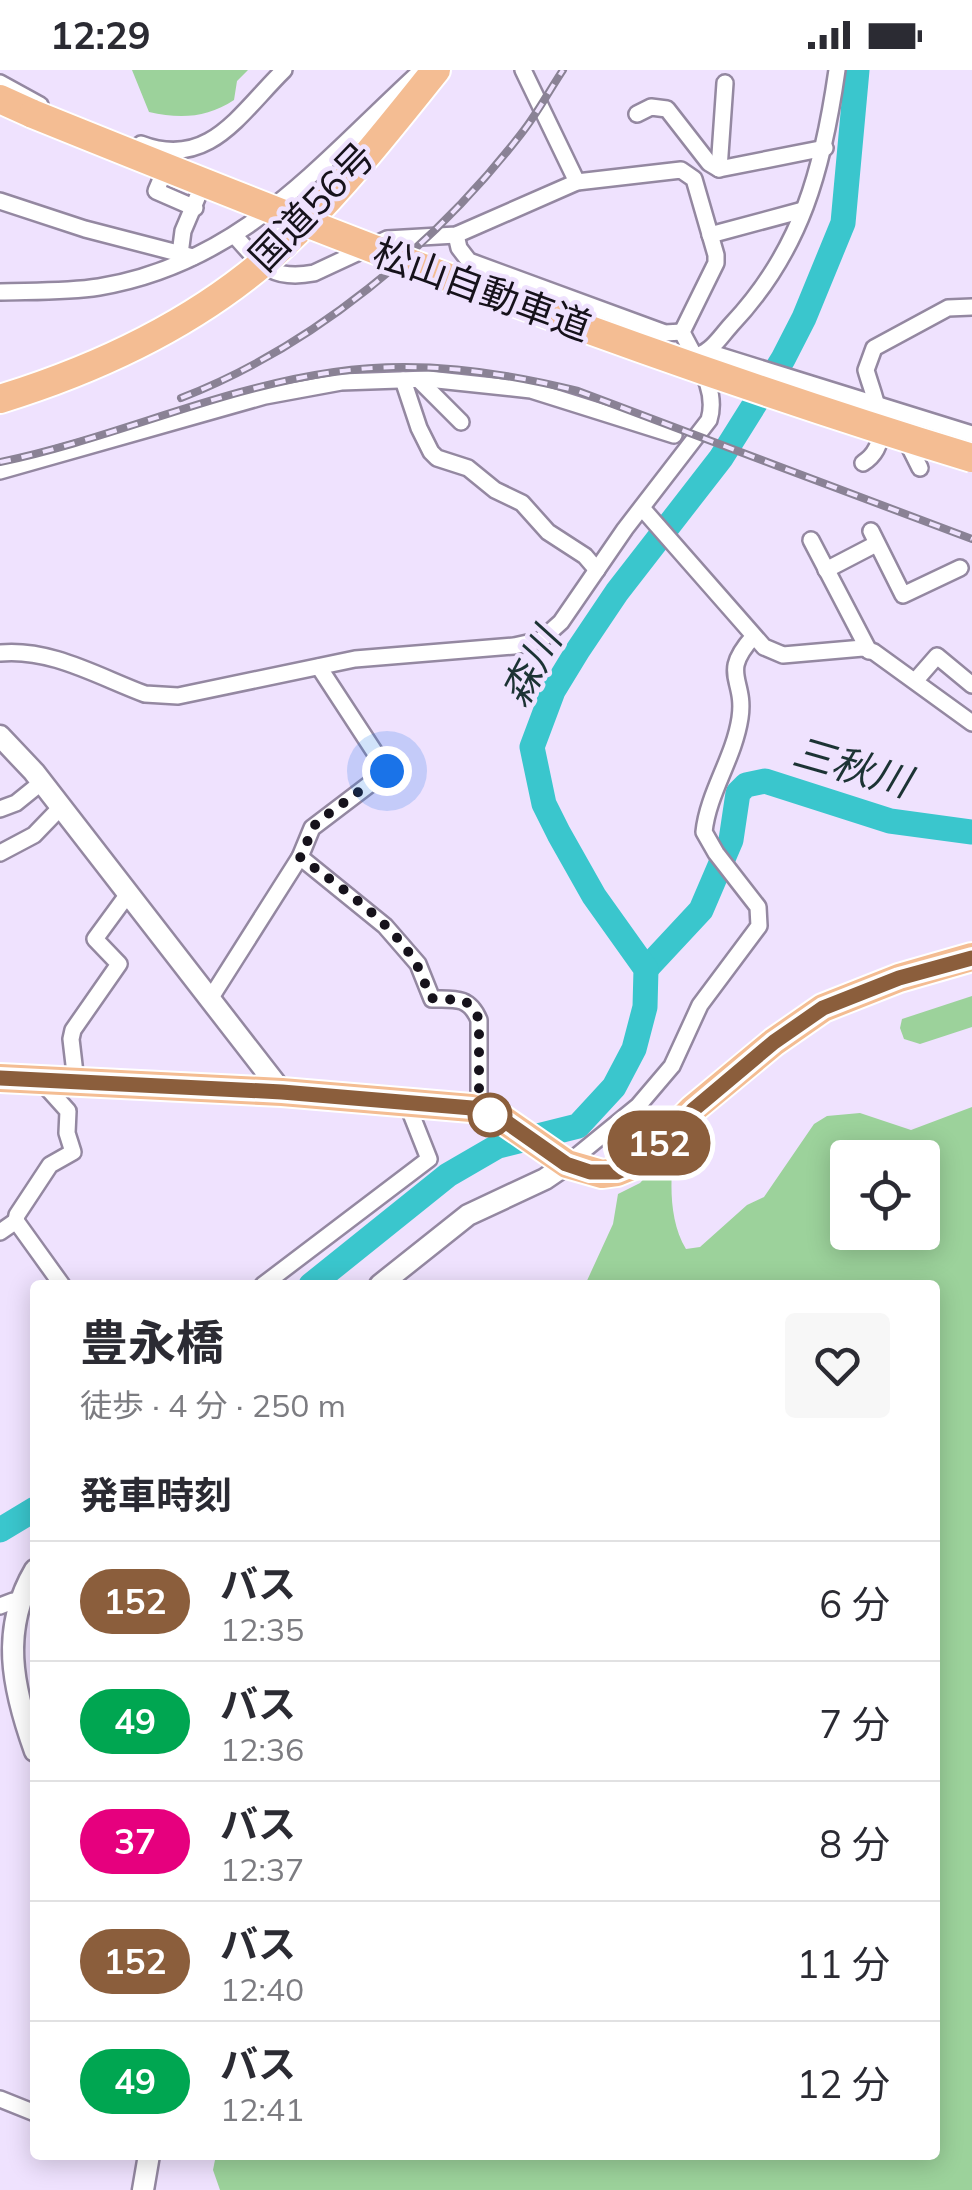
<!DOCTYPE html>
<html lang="ja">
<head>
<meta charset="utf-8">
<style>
  body { margin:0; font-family:Mulish,"Noto Sans JP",sans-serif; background:#f7f7f7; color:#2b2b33; height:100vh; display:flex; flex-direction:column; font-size:38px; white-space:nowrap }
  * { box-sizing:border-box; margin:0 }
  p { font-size:32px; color:#7c7c81 }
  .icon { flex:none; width:55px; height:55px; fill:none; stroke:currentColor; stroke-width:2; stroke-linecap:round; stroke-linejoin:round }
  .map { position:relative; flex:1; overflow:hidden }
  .side { position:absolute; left:30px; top:1210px; width:910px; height:880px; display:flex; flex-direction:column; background:#fff; border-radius:10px; box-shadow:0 5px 25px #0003 }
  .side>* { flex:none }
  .badge { padding:0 20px; border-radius:32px; font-size:35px; line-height:65px }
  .fabs { position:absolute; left:830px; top:1070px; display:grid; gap:20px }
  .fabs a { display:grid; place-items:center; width:110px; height:110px; border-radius:10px; background:#fff; box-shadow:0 5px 25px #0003; font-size:50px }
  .you { position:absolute; width:50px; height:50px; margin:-25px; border:8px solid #fff; border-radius:50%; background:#1a73e8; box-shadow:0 0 0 15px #1a73e833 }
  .map>.badge { position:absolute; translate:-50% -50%; box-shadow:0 0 0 5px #fff }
  h2 { padding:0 50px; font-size:38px; line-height:90px }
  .round { display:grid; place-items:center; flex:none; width:105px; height:105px; border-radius:10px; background:#f7f7f7 }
  .head { display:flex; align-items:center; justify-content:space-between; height:170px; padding:0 50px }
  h1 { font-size:48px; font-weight:700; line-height:75px }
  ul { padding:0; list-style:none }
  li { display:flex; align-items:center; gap:30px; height:120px; padding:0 50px; border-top:2px solid #e1e1e2 }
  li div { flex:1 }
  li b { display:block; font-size:38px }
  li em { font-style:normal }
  li .badge { min-width:110px; font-weight:700; text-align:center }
  .status { display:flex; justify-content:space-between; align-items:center; height:70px; padding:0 50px; background:#fff; direction:ltr }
  .status svg { height:28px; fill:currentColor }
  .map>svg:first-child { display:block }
  .green { fill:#9cd29b; fill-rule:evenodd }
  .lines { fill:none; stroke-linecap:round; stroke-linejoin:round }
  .river { stroke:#3ac6cd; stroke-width:25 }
  .street-casing { stroke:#9488a1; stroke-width:20 }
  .secondary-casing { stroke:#9488a1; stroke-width:25 }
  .highway-casing { stroke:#fff; stroke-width:32 }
  .street { stroke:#fff; stroke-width:15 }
  .secondary { stroke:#fff; stroke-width:20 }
  .highway { stroke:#f4bd93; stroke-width:28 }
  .rail-casing { stroke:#8a8295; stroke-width:8 }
  .rail { stroke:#efe2fe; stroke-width:4; stroke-dasharray:11; stroke-linecap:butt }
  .highway-bridge-casing { stroke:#fff; stroke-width:32; stroke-linecap:butt }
  .highway-bridge { stroke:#f4bd93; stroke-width:28 }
  .line-casing { stroke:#fff; stroke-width:22 }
  .line { stroke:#8b5e3c; stroke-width:15 }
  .walk { stroke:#16121b; stroke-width:10; stroke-dasharray:0 18 }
  .stop-dot { fill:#fff; stroke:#8b5e3c; stroke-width:5 }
  .labels { text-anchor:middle; stroke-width:9; stroke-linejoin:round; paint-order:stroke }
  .street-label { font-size:38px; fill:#16121b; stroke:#efe2fe }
  .water-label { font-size:40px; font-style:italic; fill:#1c3334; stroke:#efe2fe }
</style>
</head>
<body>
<div class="status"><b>12:29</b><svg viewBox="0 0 49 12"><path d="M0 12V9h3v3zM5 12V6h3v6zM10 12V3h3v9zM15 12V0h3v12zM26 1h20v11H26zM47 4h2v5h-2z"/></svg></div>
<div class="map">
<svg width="972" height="2120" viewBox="0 0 972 2120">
  <rect width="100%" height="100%" fill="#efe2fe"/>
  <!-- green -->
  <g class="green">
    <path d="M 132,0 L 248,0 L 237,11 L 234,30 C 207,48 180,49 149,42 Z"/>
    <path d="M 972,926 L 972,957 L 920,974 L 904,969 L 900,958 L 902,949 Z"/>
    <path d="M 972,1037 L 972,2120 L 220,2120 L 213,2100 L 216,2085 L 935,2085 L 935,1215 L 585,1215 L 613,1154 L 618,1124 L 640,1113 L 665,1086 L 673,1087 C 670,1118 670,1152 686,1179 L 700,1177 L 747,1135 L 764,1127 L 814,1054 L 827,1046 L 860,1043 L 911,1060 ZM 848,1088 L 922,1088 L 922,1162 L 848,1162 Z"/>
  </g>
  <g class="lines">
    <!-- river -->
    <g class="river">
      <path d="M 646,899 L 701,840 L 731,770 L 738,723 L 746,715 L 765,711 L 890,751 L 972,762"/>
      <path d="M 311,1215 L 448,1105 L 498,1076 L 578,1056 L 614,1017 L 634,979 L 645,937 L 646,899 L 594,826 L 559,764 L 544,734 L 532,677 L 553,621 L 578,580 L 617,522 L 721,388 L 783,289 L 804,248 L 843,153 L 857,0"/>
      <path d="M 0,1460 L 35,1439"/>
    </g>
    <!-- street casing -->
    <g class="street-casing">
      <g id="street">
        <path d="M 523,0 L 577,112"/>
        <path d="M 0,13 L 40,35"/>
        <path d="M 637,44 L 651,37 L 667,39 L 709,93 L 719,99 L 825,78"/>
        <path d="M 141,74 C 209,100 240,43 284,0"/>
        <path d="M 167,95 L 156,121 L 195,138"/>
        <path d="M 719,99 L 725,13"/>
        <path d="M 0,131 L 85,159 L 193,187"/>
        <path d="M 456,165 L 459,178 L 469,191 L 665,263 L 682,262"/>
        <path d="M 710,165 L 803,140"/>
        <path d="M 180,184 L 183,161 L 197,128"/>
        <path d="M 0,222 C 33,221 67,222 99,217 C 243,193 321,92 422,0"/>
        <path d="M 708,282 L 972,364"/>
        <path d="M 698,285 C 712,281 721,266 731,255 C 802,180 823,98 837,0"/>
        <path d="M 403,310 L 419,358 L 431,382 L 437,388 L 468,398 L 495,420 L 522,433 L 548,462 L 585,486 L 597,500"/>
        <path d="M 419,310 L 461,352"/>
        <path d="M 906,370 L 920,398"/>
        <path d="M 863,393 C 896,372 874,329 866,300 L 874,278 L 948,238 L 972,237"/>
        <path d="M 0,401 L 265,326 L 341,312 L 428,309 L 531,320 L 674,365"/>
        <path d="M 642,438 L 764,577 L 783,585 L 863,578 L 874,582 L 972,653"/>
        <path d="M 871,461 L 903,525 L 960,498"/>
        <path d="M 811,470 L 869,581"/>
        <path d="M 826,500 L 876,474"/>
        <path d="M 0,583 C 51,578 99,607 145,624 L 178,626 L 355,589 L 514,576 L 541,570 L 561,552 L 625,459 L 709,350 C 719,318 694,288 682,262 L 716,193 L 716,185 L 694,109 L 681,100 L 577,112 L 456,165 L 387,169 L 314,203 C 272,211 261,195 235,166"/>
        <path d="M 916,610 L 937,586 L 972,615"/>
        <path d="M 0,739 L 16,733 L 42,712"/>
        <path d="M 0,783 L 34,765 L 61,737"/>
        <path d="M 300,787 L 385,856 L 418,894 L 432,929 C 454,929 469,926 479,950 L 479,1041"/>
        <path d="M 210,929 L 300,787 L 312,758 L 387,701 L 319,597"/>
        <path d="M 76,1012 L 71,969 L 73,960 L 119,894 L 95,869 L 128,824"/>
        <path d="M 567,1094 L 638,1036 L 672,996 L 700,935 L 759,856 L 758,837 L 716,783 L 704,762 C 708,723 734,688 740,648 C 746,608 719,605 753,567"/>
        <path d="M 16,1151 L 17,1145 L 50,1095 L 73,1082 L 67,1063 L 68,1041 L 41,1011"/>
        <path d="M 0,1162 L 16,1151 L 62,1215"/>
        <path d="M 263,1215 L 429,1089 L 406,1031"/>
        <path d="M 0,1536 L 13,1531"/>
        <path d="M 0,2029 L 35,2043"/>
      </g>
    </g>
    <!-- secondary casing -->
    <g class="secondary-casing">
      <g id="secondary">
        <path d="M 0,666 L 34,702 L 282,1022"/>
        <path d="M 380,1215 L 468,1145 L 545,1109 L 567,1094"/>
        <path d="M 35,1500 C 0,1559 12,1617 35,1681"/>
        <path d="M 143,2120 L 149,2085"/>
      </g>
    </g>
    <!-- highway casing -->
    <g class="highway-casing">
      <g id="highway">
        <path d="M 0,29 L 33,44"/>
        <path d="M 0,329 C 94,300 187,257 263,193 C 328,137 382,67 436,0"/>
        <path d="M 0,1008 L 282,1022 L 471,1038 L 502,1049 L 567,1094 L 602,1104 L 617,1102 L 639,1093 L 693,1039 L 774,972 L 823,938 L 899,908 L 972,887"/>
      </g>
    </g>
    <!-- street -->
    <use href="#street" class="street"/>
    <!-- secondary -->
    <use href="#secondary" class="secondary"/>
    <!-- highway -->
    <use href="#highway" class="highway"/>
    <!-- rail casing -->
    <g class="rail-casing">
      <g id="rail">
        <path d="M 181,328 C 313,277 435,175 521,64 C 537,44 549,21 563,0"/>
        <path d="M 0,392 C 112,369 220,318 334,302 C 416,290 498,301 578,321 L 972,469"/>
      </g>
    </g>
    <!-- rail -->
    <use href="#rail" class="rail"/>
    <!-- highway-bridge casing -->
    <g class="highway-bridge-casing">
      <path id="highway-bridge" d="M 33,44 C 342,169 653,291 972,388"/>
    </g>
    <!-- highway-bridge -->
    <use href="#highway-bridge" class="highway-bridge"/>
  </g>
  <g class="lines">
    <!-- line casing -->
    <g class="line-casing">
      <path id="line" d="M 0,1008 L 282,1022 L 472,1038 L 502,1049 L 566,1094 L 590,1102 L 617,1102 L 639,1093 L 693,1040 L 774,972 L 823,938 L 899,908 L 972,888"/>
    </g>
    <!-- line -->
    <use href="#line" class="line"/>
    <!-- walk -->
    <path class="walk" d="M 387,701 L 316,753 L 300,787 C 345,821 419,869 428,926 L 436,930 L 462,929 L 474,938 L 479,950 L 479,1041 L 490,1045"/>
  </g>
  <!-- markers -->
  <circle class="stop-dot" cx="490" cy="1045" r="20"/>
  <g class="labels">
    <!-- street labels -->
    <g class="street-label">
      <text transform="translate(312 137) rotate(-46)" y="13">国道56号</text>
      <text transform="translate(482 220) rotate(20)" y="13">松山自動車道</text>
    </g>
    <!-- water labels -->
    <g class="water-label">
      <text transform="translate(531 597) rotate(-62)" y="14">森川</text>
      <text transform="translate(852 697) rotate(16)" y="14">三秋川</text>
    </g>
  </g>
</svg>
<div class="fabs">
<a><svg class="icon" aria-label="locate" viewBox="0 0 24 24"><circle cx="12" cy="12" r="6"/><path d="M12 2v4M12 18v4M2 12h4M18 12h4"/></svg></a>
</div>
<div class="you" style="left:387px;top:701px"></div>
<b class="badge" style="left:659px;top:1073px;background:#8b5e3c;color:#fff">152</b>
<section class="side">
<div class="head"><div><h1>豊永橋</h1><p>徒歩 · 4 分 · 250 m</p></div><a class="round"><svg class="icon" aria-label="heart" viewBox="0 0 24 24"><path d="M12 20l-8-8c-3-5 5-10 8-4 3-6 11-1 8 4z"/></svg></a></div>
<h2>発車時刻</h2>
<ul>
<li><span class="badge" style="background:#8b5e3c;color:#fff">152</span><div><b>バス</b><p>12:35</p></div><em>6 分</em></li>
<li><span class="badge" style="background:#00a651;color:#fff">49</span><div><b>バス</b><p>12:36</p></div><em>7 分</em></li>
<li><span class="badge" style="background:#e6007e;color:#fff">37</span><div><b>バス</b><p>12:37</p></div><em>8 分</em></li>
<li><span class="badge" style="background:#8b5e3c;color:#fff">152</span><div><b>バス</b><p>12:40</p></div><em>11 分</em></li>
<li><span class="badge" style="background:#00a651;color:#fff">49</span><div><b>バス</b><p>12:41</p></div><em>12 分</em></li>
</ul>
</section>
</div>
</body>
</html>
